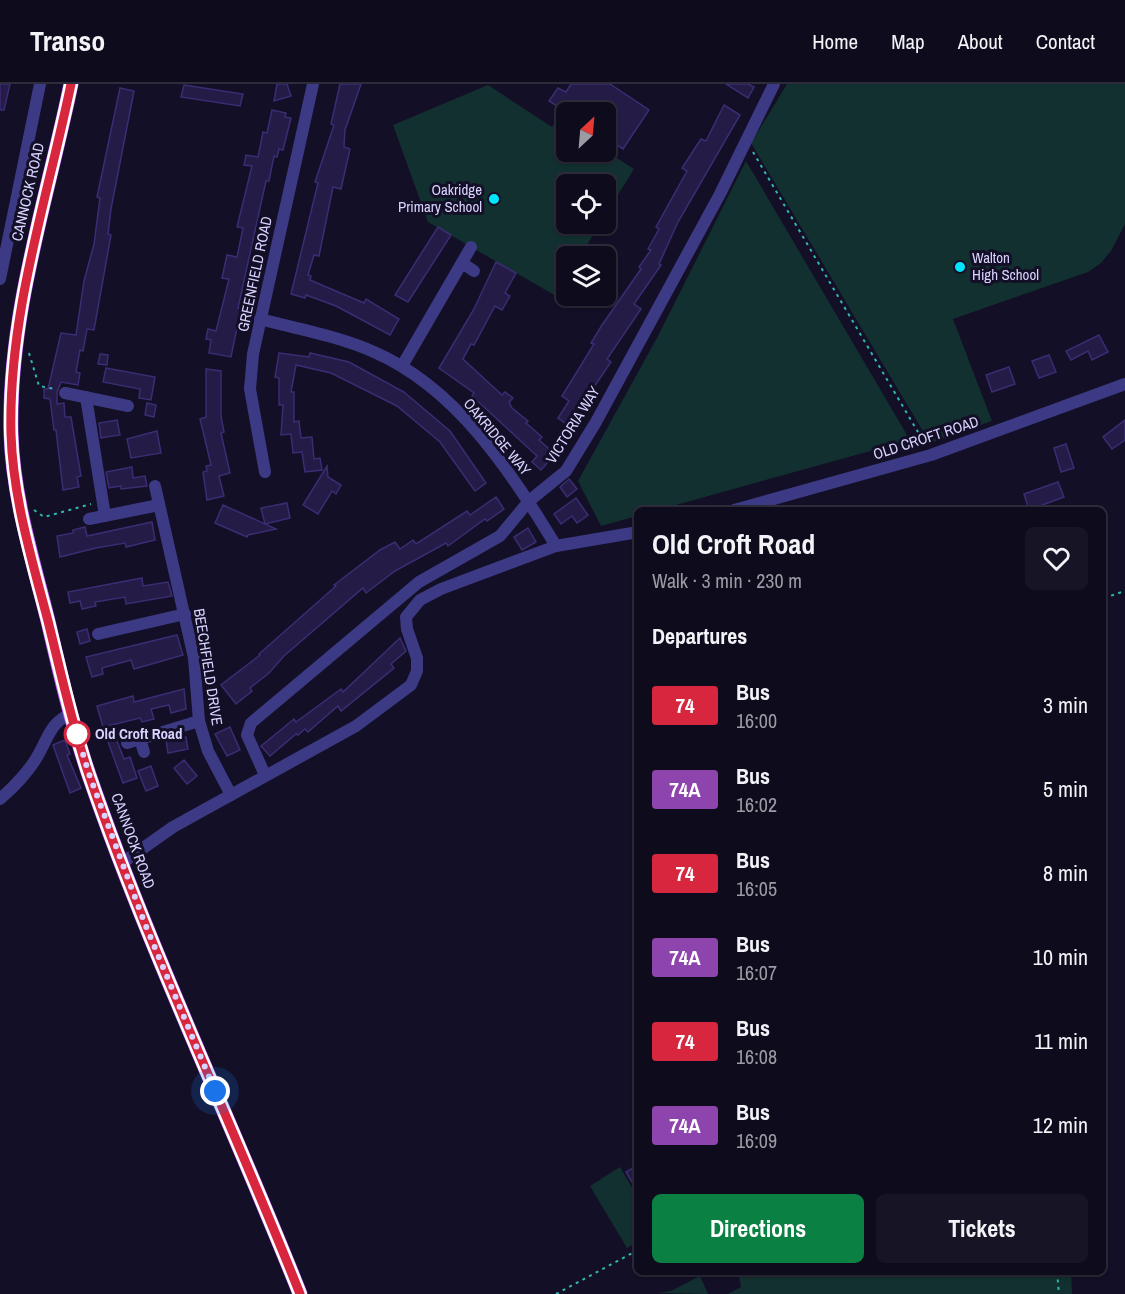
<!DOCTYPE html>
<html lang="en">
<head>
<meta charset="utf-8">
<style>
  body { margin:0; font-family:"Archivo Narrow",sans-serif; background:#171425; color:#f1f3f6; height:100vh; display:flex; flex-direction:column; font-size:22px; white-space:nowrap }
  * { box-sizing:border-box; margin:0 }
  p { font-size:20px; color:#9b9ba3 }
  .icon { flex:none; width:33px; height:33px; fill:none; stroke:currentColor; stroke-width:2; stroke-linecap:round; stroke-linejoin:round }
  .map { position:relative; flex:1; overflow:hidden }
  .side { position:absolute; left:634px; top:423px; width:472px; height:768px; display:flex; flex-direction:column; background:#0e0b1c; border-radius:9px; box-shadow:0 2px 4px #0004,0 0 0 2px #2e2b3b }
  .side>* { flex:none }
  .badge { padding:0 12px; border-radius:4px; font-size:21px; line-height:39px }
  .needle { width:39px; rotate:26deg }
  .fabs { position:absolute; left:556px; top:18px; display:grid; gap:12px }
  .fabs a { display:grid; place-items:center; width:60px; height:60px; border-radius:9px; background:#0e0b1c; box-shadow:0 2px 4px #0004,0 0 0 2px #2e2b3b; font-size:30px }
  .you { position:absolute; width:30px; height:30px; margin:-15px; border:4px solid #fff; border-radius:50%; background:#1a73e8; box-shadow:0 0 0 9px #1a73e833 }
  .map>.badge { position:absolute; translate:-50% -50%; box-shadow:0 0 0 3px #fff }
  h2 { padding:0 18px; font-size:22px; line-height:54px }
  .round { display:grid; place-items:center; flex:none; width:63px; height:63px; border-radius:9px; background:#171425 }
  .head { display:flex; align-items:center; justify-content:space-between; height:102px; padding:0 18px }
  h1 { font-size:28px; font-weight:700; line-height:45px }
  .cta { display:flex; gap:12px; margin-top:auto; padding:12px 18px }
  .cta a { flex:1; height:69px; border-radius:9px; background:#0b8043; color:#fff; font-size:24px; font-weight:700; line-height:69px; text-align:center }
  .cta a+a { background:#171425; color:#f1f3f6 }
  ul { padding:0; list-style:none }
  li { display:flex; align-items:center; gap:18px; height:84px; padding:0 18px }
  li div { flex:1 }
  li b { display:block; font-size:22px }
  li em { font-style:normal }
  li .badge { min-width:66px; font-weight:700; text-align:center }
  header { display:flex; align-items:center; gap:36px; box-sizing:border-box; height:84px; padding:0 30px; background:#0e0b1c; border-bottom:2px solid #2e2b3b }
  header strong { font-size:28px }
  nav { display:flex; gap:33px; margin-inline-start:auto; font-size:21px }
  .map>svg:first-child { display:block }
  .green { fill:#12302f }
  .building { fill:#241b47; stroke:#3b2d73; stroke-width:1.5 }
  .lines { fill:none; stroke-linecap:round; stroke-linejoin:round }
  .path { stroke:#2fb8b0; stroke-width:2; stroke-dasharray:3 4.5; stroke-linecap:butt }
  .minor { stroke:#3d3a85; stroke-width:12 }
  .major { stroke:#c25bff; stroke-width:15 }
  .line-casing { stroke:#fff; stroke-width:14 }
  .line { stroke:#d7263d; stroke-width:9 }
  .walk { stroke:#d9d4ff; stroke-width:6; stroke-dasharray:0 10.8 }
  .poi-dot { fill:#00e5ff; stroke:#130f26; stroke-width:2 }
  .stop-dot { fill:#fff; stroke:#d7263d; stroke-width:3 }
  .labels { text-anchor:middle; stroke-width:6; stroke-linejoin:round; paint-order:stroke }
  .poi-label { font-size:15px; fill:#d9d4ff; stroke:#130f26; text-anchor:end }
  .street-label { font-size:15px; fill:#d9d4ff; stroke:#130f26 }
  .stop-label { font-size:15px; font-weight:bold; fill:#d9d4ff; stroke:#130f26; text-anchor:start }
</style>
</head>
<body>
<header>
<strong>Transo</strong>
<nav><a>Home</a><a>Map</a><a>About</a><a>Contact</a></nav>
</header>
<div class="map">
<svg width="1125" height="1210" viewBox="0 0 1125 1210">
  <rect width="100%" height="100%" fill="#130f26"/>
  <!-- green -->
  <g class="green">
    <path d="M 787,0 L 1125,0 L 1125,140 L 1111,167 L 1101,179 L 1088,188 L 953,235 L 992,337 L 930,359 L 751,59 Z"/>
    <path d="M 488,1 L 552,43 L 557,35 L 567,37 L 567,68 L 606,67 L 634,85 L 606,130 L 606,100 L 567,100 L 567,140 L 600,140 L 580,172 L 567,172 L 567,194 L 556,212 L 428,138 L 393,41 Z"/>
    <path d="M 746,77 L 910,356 L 658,426 L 638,426 L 637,432 L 601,442 L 578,397 L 658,252 Z"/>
    <path d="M 620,1083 L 637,1112 L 637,1158 L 627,1164 L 590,1102 Z"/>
    <path d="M 738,1188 L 1071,1188 L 1072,1210 L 728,1210 L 741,1203 Z"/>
    <path d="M 700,1192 L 708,1210 L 658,1209 L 671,1207 Z"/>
  </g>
  <!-- building -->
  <g class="building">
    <path d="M 0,0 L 10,0 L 4,26 L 0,26 Z"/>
    <path d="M 277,0 L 287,0 L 291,12 L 274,17 Z"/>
    <path d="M 340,0 L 361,0 L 345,46 L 344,63 L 350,65 L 341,105 L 333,103 L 319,172 L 314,171 L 308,191 L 311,192 L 310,196 L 364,219 L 366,215 L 399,235 L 390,251 L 336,222 L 306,211 L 305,214 L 291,210 L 318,99 L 315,98 L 334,41 L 331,40 Z"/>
    <path d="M 571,0 L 610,0 L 649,26 L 623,65 L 606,54 L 606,28 L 567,28 L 549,17 L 558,4 L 566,8 Z"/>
    <path d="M 726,0 L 748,0 L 754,3 L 748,14 Z"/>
    <path d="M 184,1 L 243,10 L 240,22 L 181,13 Z"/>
    <path d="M 120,4 L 134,7 L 111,125 L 108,150 L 111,151 L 94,246 L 87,245 L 83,267 L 80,266 L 76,288 L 80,289 L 78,301 L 61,298 L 57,308 L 57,320 L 64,319 L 65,333 L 71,333 L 81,392 L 77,393 L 79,403 L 63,406 L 56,346 L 54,346 L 50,315 L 44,314 L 44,305 L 48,305 L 61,249 L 76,251 L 84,197 L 94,160 L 100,114 L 97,113 Z"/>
    <path d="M 724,21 L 740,31 L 678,138 L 659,180 L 661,181 L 634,220 L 641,225 L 607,275 L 611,278 L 575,331 L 580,334 L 573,345 L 558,334 L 569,317 L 562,312 L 594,260 L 591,259 L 602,241 L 641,185 L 639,183 L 651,166 L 648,165 L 659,145 L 656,143 L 687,87 L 682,84 L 701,55 L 706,57 Z"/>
    <path d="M 272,26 L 286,29 L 285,33 L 291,34 L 283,66 L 279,65 L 277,73 L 274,72 L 269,97 L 266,97 L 238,224 L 241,225 L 231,273 L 209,269 L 211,256 L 206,255 L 208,245 L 216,247 L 229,195 L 222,194 L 227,171 L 237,173 L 243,144 L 237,143 L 252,82 L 244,81 L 246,71 L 258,73 L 263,48 L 267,49 Z"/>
    <path d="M 438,143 L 451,151 L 408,218 L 395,211 Z"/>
    <path d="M 496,178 L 516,189 L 505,209 L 510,212 L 502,226 L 495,222 L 474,261 L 471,260 L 463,275 L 502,311 L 505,308 L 513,314 L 509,318 L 512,324 L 528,337 L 526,339 L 542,353 L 539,356 L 555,370 L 541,386 L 532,378 L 537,372 L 472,312 L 474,309 L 439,284 L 474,225 Z"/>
    <path d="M 1099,251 L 1108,268 L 1092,276 L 1088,267 L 1071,276 L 1066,267 Z"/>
    <path d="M 279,269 L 309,273 L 310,269 L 349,278 L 404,308 L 450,347 L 486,399 L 475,407 L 440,358 L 397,322 L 331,289 L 296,281 L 291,308 L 294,308 L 294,338 L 299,337 L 301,354 L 312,353 L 314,375 L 320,374 L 322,386 L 305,388 L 302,368 L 293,369 L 291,350 L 281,351 L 283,321 L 279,321 L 279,294 L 275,293 Z"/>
    <path d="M 100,270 L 108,271 L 107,281 L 98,280 Z"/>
    <path d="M 1049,271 L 1056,288 L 1039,294 L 1032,277 Z"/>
    <path d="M 1009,283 L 1015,300 L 992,308 L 986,291 Z"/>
    <path d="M 106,284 L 155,293 L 151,316 L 139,314 L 140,305 L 103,298 Z"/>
    <path d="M 206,285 L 221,287 L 221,332 L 224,348 L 221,349 L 230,389 L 219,392 L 224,412 L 207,416 L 203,388 L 207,387 L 206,382 L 211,381 L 200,335 L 206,333 Z"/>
    <path d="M 147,319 L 156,321 L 154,333 L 145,331 Z"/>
    <path d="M 117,336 L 120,351 L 101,354 L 99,339 Z"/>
    <path d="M 1125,336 L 1125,356 L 1112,365 L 1103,353 Z"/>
    <path d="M 157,347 L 161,369 L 131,374 L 127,355 Z"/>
    <path d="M 1066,360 L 1074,384 L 1061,388 L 1054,364 Z"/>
    <path d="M 327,382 L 328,393 L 341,401 L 336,410 L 332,407 L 318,430 L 303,421 Z"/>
    <path d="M 132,383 L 133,394 L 145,392 L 147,402 L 121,405 L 121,402 L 109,404 L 106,388 Z"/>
    <path d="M 569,395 L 577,405 L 567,413 L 560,403 Z"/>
    <path d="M 1058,398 L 1064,413 L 1029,426 L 1024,410 Z"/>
    <path d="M 496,413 L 504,425 L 487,437 L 485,435 L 448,462 L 446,459 L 395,487 L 366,509 L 363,504 L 284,572 L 269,589 L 250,604 L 252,607 L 236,620 L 221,601 L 260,571 L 259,570 L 336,502 L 334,501 L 380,466 L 395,458 L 400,465 L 413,456 L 416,460 L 467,427 L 470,431 Z"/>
    <path d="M 576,414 L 588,431 L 577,439 L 572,432 L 561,440 L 554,430 Z"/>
    <path d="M 287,419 L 290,434 L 265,440 L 261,424 Z"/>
    <path d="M 223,421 L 276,445 L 248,451 L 247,453 L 215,439 Z"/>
    <path d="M 152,438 L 155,456 L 126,463 L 125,459 L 96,464 L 60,473 L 57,452 L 73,449 L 73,446 L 85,443 L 87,452 Z"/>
    <path d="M 528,444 L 536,458 L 522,466 L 514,453 Z"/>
    <path d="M 142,494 L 143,502 L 168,498 L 172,512 L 126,520 L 125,513 L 95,518 L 96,522 L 82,525 L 80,517 L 70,519 L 68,508 Z"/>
    <path d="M 87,545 L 90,557 L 80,560 L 77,548 Z"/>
    <path d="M 177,551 L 183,571 L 134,585 L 131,576 L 102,584 L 103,590 L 92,593 L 86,573 Z"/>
    <path d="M 400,554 L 406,567 L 391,580 L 394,584 L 341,627 L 338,622 L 308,648 L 305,645 L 298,651 L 296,650 L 270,672 L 261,662 L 294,635 L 296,638 L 341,605 L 343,608 Z"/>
    <path d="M 184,605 L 186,625 L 171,629 L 169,621 L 151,625 L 154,635 L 142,638 L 140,634 L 103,643 L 97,622 L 133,612 L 134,618 Z"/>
    <path d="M 230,643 L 240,666 L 227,672 L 215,650 Z"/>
    <path d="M 115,652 L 124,675 L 130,673 L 137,694 L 123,699 L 107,655 Z"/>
    <path d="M 186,653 L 188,665 L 168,669 L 166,656 Z"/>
    <path d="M 65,656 L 70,670 L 67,671 L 81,704 L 70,709 L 53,661 Z"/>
    <path d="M 184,676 L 197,692 L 187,700 L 174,684 Z"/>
    <path d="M 151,682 L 158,702 L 146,707 L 138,687 Z"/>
    <path d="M 638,1081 L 638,1108 L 626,1088 Z"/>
  </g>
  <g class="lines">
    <!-- path -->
    <g class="path">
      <path d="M 753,68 L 925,360"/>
      <path d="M 29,269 L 39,302 L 55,305"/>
      <path d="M 34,426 L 44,433 L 91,420"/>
      <path d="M 1104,514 L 1125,507"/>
      <path d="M 1057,1188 L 1059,1210"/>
      <path d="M 556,1210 L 638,1166"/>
    </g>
    <!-- minor -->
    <g class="minor">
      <path d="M 462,179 L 474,187"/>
      <path d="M 0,195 L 40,0"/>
      <path d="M 260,235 C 298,245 338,252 374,268 C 457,304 511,388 556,462"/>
      <path d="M 402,282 L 471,163"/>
      <path d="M 65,309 L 128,322"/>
      <path d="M 86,313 L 105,432"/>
      <path d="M 265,388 L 250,305 L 253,270 L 313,0"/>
      <path d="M 155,402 L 194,574 L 199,637 L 208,667 L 231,711"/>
      <path d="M 734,426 L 931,371 L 1125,300"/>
      <path d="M 89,435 L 159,421"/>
      <path d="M 98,550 L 185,530"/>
      <path d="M 140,655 L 144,668"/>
      <path d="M 127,659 L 199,637"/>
      <path d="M 265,691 L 247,651 L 251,639 L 419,498 L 500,452 L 529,417 L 566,387 L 596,338 L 720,110 L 774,0"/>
      <path d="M 0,715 C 13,704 29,687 37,673 C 48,655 50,638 71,630"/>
      <path d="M 122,779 L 173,743 L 356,642 L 411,601 L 417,587 L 417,574 L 407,545 L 406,533 L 420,516 L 441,505 L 556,462 L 638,448"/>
    </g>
    <!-- major -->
    <path class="major" d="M 71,0 C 47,116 8,231 11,350 C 13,414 33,476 48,537 C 60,589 72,641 89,691 C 150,868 231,1036 300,1210"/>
  </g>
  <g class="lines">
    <!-- line casing -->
    <g class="line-casing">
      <path id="line" d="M 71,0 C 47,116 8,231 11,350 C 13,414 32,476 48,537 C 61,589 72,641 89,691 C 150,868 231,1036 300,1210"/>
    </g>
    <!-- line -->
    <use href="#line" class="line"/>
    <!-- walk -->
    <path class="walk" d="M 77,650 L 89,690 L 145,840 L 215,1007"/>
  </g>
  <!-- markers -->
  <g class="poi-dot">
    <circle cx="494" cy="115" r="6"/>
    <circle cx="960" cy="183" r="6"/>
  </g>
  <circle class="stop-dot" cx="77" cy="650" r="12"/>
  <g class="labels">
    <!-- poi labels -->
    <g class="poi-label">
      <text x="482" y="111">Oakridge<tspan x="482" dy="17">Primary School</tspan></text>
      <text x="972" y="179" text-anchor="start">Walton<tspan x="972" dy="17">High School</tspan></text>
    </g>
    <!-- street labels -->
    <g class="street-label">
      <text transform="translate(28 108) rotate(-77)" y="5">CANNOCK ROAD</text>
      <text transform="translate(255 190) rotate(-78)" y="5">GREENFIELD ROAD</text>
      <text transform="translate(573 341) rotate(-58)" y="5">VICTORIA WAY</text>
      <text transform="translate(497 353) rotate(50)" y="5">OAKRIDGE WAY</text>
      <text transform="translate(926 354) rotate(-18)" y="5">OLD CROFT ROAD</text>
      <text transform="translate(208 583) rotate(81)" y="5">BEECHFIELD DRIVE</text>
      <text transform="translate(133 757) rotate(70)" y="5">CANNOCK ROAD</text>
    </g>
    <!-- stop labels -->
    <g class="stop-label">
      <text x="95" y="655">Old Croft Road</text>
    </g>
  </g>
</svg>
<div class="fabs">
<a><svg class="needle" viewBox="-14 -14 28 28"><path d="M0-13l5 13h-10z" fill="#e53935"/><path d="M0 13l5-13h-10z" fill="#9b9ba3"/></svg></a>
<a><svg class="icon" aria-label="locate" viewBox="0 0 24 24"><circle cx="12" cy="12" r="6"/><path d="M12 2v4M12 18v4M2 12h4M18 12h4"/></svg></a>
<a><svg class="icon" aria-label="layers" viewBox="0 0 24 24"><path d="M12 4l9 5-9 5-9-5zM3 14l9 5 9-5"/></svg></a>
</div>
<div class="you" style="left:215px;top:1007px"></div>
<section class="side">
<div class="head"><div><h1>Old Croft Road</h1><p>Walk · 3 min · 230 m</p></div><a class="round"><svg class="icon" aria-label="heart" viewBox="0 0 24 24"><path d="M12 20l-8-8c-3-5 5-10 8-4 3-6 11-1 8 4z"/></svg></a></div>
<h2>Departures</h2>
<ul>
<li><span class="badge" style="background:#d7263d;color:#fff">74</span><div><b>Bus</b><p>16:00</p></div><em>3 min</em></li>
<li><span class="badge" style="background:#8e44ad;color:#fff">74A</span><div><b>Bus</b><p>16:02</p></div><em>5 min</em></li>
<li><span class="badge" style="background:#d7263d;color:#fff">74</span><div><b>Bus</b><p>16:05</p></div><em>8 min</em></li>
<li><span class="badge" style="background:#8e44ad;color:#fff">74A</span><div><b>Bus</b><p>16:07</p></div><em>10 min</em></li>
<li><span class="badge" style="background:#d7263d;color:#fff">74</span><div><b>Bus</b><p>16:08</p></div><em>11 min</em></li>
<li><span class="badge" style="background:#8e44ad;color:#fff">74A</span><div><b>Bus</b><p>16:09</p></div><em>12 min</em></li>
</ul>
<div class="cta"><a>Directions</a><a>Tickets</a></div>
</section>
</div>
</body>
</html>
